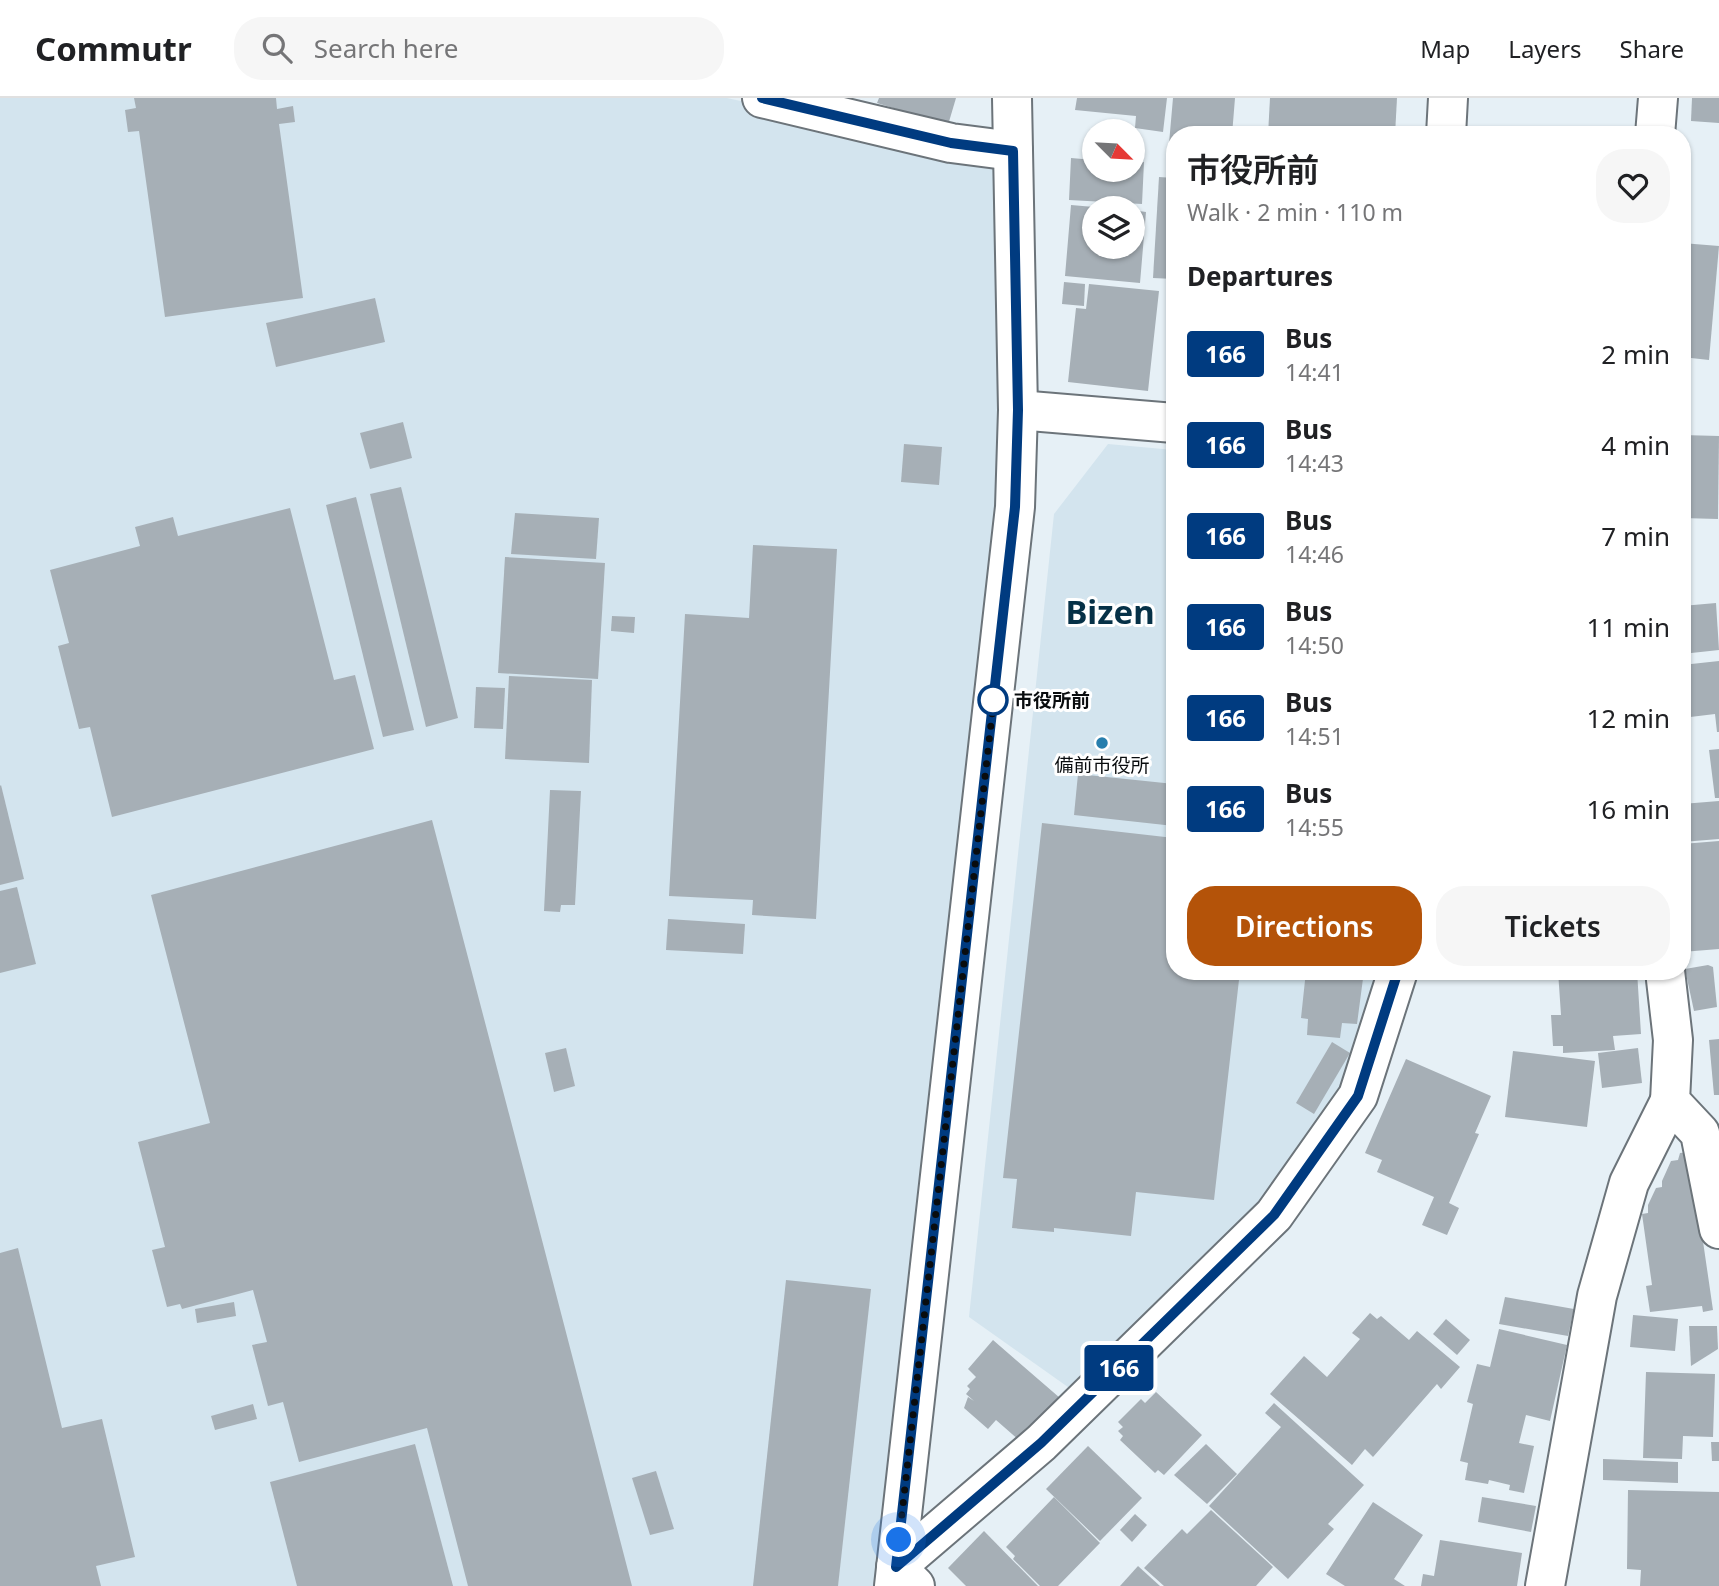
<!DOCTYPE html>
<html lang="en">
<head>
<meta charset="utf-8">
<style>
  body { margin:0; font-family:"Noto Sans","Noto Sans JP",sans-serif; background:#f6f6f6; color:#202124; height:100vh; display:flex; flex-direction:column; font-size:26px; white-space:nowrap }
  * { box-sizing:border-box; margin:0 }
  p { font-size:23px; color:#757577 }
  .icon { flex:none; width:38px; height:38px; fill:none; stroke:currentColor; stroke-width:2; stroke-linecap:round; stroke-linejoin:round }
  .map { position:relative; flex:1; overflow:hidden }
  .sheet { position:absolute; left:1166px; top:28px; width:525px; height:854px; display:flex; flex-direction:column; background:#fff; border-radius:28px; box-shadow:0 2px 5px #0004 }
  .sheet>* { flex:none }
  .badge { padding:0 14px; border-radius:5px; font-size:24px; line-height:46px }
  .needle { width:46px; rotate:114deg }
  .buttons { position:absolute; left:1082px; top:21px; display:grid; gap:14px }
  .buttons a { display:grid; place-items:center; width:63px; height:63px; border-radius:50%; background:#fff; box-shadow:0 2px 5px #0004; font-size:35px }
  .you { position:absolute; width:35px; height:35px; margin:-18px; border:5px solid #fff; border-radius:50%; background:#1a73e8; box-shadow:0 0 0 10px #1a73e833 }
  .map>.badge { position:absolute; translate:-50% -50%; box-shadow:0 0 0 4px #fff }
  h2 { padding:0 21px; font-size:26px; line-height:63px }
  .round { display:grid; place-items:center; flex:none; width:74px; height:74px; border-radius:28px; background:#f6f6f6 }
  .overview { display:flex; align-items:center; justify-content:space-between; height:119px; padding:0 21px }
  h1 { font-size:33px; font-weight:600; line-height:52px }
  .action { display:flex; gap:14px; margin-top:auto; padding:14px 21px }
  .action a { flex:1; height:80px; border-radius:28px; background:#b45309; color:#fff; font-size:28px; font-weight:600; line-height:80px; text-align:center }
  .action a+a { background:#f6f6f6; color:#202124 }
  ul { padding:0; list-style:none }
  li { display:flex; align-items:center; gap:21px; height:91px; padding:0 21px }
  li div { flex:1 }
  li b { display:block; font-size:26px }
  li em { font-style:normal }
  li .badge { min-width:77px; font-weight:700; text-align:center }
  header { display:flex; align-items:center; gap:42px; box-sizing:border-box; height:98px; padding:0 35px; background:#fff; border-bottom:2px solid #e0e0e0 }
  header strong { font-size:33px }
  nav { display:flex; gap:38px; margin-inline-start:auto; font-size:24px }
  .search { width:490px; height:63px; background:#f6f6f6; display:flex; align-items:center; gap:18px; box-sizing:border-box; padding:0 24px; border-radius:28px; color:#757577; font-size:26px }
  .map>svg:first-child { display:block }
  .built { fill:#d3e4ee }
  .building { fill:#a6afb6 }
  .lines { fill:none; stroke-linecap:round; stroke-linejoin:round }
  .street-casing { stroke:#6c747a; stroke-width:42 }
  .secondary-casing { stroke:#6c747a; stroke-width:42 }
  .street { stroke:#fff; stroke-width:38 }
  .secondary { stroke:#fff; stroke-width:38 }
  .line-casing { stroke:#fff; stroke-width:16 }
  .line { stroke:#003b80; stroke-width:10 }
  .walk { stroke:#090c0e; stroke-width:7; stroke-dasharray:0 12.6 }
  .stop-dot { fill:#fff; stroke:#003b80; stroke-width:3.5 }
  .poi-dot { fill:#277ead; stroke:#fff; stroke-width:2.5 }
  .labels { text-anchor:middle; stroke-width:6; stroke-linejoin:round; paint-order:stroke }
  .stop-label { font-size:19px; font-weight:bold; fill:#090c0e; stroke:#fff; text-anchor:start }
  .poi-label { font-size:19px; fill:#090c0e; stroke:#fff }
  .town-label { font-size:33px; font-weight:bold; fill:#063147; stroke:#fff }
</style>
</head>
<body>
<header>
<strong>Commutr</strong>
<div class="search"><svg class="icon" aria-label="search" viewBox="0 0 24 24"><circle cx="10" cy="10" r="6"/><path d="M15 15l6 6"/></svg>Search here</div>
<nav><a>Map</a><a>Layers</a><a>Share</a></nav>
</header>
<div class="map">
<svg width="1719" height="1488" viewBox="0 0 1719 1488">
  <rect width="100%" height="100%" fill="#e6f0f6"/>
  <!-- built -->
  <g class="built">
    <path d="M 0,0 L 727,0 L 1004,62 L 1006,373 L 879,1488 L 0,1488 Z"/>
    <path d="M 1108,346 L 1174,352 L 1174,873 L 1385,873 L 1320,1045 L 1082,1299 L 969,1219 L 1054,416 Z"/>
  </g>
  <!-- building -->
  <g class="building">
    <path d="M 134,0 L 276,0 L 277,11 L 293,8 L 295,24 L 279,26 L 303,200 L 165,219 L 139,33 L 128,34 L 125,12 L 136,10 Z"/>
    <path d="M 879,0 L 956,0 L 948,27 L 877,5 Z"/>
    <path d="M 1077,0 L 1167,0 L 1163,34 L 1135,30 L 1136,18 L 1075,12 Z"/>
    <path d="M 1173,0 L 1235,0 L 1232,37 L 1174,37 L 1174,57 L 1168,57 Z"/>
    <path d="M 1270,0 L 1397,0 L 1395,37 L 1268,37 Z"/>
    <path d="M 1692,0 L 1719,0 L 1719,25 L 1691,23 Z"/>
    <path d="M 1071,60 L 1094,62 L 1094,72 L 1132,72 L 1132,63 L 1144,64 L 1142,106 L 1069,102 Z"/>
    <path d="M 1159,79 L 1174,80 L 1174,181 L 1153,180 Z"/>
    <path d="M 1071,107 L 1094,109 L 1094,149 L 1132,149 L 1132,112 L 1146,114 L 1140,185 L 1065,178 Z"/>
    <path d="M 1682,145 L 1719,148 L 1709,262 L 1682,259 Z"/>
    <path d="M 1064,184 L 1085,186 L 1084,208 L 1062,206 Z"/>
    <path d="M 1089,186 L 1159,193 L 1148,293 L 1068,284 L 1076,210 L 1086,211 Z"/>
    <path d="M 375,200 L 385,244 L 276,269 L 266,225 Z"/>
    <path d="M 403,324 L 412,360 L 370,371 L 360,335 Z"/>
    <path d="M 1682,337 L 1719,338 L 1718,421 L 1682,420 Z"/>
    <path d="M 904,346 L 942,349 L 939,387 L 901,384 Z"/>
    <path d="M 401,389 L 458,620 L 426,629 L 370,396 Z"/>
    <path d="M 356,399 L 414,632 L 383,639 L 326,407 Z"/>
    <path d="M 290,410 L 334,582 L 355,577 L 374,651 L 112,719 L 90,629 L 79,631 L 58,548 L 69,545 L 50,472 L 140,448 L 135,429 L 173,419 L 178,438 Z"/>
    <path d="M 515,415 L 599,420 L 596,461 L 511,456 Z"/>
    <path d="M 753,447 L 837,451 L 816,821 L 752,817 L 753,802 L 669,798 L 685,516 L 749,520 Z"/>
    <path d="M 505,459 L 605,465 L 598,581 L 498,575 Z"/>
    <path d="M 1716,505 L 1719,552 L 1682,556 L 1682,508 Z"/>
    <path d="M 612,518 L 635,519 L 634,535 L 611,533 Z"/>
    <path d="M 1719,563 L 1719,634 L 1717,634 L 1715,616 L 1682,620 L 1682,567 Z"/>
    <path d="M 509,578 L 592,582 L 589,665 L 505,661 Z"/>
    <path d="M 476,589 L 505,590 L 503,631 L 474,630 Z"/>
    <path d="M 1719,651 L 1719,700 L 1715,700 L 1709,652 Z"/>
    <path d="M 1078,676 L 1174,686 L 1174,728 L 1074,717 Z"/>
    <path d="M 1,687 L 24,781 L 0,787 L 0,688 Z"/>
    <path d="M 550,692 L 581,693 L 575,807 L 561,807 L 560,814 L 544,813 Z"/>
    <path d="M 1719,703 L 1719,741 L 1682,744 L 1682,706 Z"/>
    <path d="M 432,722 L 536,1119 L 632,1488 L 468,1488 L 427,1330 L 299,1364 L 283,1304 L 268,1308 L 252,1247 L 267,1244 L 253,1192 L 182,1211 L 180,1206 L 167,1209 L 152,1152 L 165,1149 L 138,1044 L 210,1025 L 151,797 Z"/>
    <path d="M 1042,725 L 1174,740 L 1174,873 L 1240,873 L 1214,1102 L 1136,1094 L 1131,1138 L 1054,1130 L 1054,1134 L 1012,1130 L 1017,1081 L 1003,1080 Z"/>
    <path d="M 1719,743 L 1719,851 L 1682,854 L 1682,746 Z"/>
    <path d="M 17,789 L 36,866 L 0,875 L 0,793 Z"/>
    <path d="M 668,821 L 745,826 L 743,856 L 666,852 Z"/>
    <path d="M 1708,867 L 1713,869 L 1717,909 L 1694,913 L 1685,871 Z"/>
    <path d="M 1306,873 L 1364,873 L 1357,926 L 1342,925 L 1340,940 L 1307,937 L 1308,921 L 1301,920 Z"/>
    <path d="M 1558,873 L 1637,873 L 1641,936 L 1613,938 L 1615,952 L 1563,955 L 1563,948 L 1553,948 L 1551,917 L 1561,917 Z"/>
    <path d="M 1719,941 L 1719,997 L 1714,997 L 1709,942 Z"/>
    <path d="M 1332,944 L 1350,955 L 1314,1016 L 1296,1005 Z"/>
    <path d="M 566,950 L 575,988 L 554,994 L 545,955 Z"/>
    <path d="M 1638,950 L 1642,985 L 1602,990 L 1598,955 Z"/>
    <path d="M 1513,953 L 1595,963 L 1587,1029 L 1505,1019 Z"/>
    <path d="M 1406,961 L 1491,998 L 1475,1035 L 1479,1036 L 1449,1105 L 1459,1110 L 1447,1137 L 1422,1127 L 1434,1099 L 1377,1074 L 1382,1062 L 1365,1055 Z"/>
    <path d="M 1690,1054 L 1713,1212 L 1703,1214 L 1702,1208 L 1650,1214 L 1646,1188 L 1652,1187 L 1642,1116 L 1648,1115 L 1648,1107 L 1656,1090 L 1662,1089 L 1662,1083 L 1671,1063 L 1678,1062 L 1680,1055 Z"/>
    <path d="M 18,1150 L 62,1330 L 102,1321 L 135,1459 L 96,1468 L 101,1488 L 0,1488 L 0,1155 Z"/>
    <path d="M 786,1182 L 871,1191 L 838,1488 L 753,1488 Z"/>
    <path d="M 1505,1199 L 1574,1211 L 1568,1238 L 1499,1226 Z"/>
    <path d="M 234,1204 L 236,1218 L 197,1225 L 195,1211 Z"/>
    <path d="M 1370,1215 L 1377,1221 L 1381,1218 L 1409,1242 L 1417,1233 L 1460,1269 L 1441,1291 L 1437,1286 L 1373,1359 L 1365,1351 L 1352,1367 L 1270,1296 L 1304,1258 L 1327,1279 L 1360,1241 L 1352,1235 Z"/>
    <path d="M 1633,1217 L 1678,1221 L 1675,1253 L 1630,1249 Z"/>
    <path d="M 1446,1221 L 1470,1242 L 1457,1257 L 1433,1236 Z"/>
    <path d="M 1689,1228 L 1717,1228 L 1718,1251 L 1691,1268 Z"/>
    <path d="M 1499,1231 L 1567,1247 L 1550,1323 L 1526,1317 L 1519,1345 L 1534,1348 L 1524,1395 L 1509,1392 L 1510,1387 L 1489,1382 L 1488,1386 L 1465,1382 L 1468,1365 L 1460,1363 L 1473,1306 L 1467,1304 L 1477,1266 L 1490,1269 Z"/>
    <path d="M 993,1242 L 1060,1300 L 1021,1344 L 996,1322 L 988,1331 L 964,1310 L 968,1299 L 974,1303 L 966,1296 L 970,1291 L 967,1288 L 976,1279 L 968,1271 Z"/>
    <path d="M 1646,1274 L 1715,1276 L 1713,1339 L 1683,1338 L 1682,1361 L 1643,1360 Z"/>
    <path d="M 1156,1294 L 1202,1337 L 1164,1377 L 1158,1372 L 1155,1375 L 1120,1342 L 1123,1338 L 1118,1333 L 1123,1329 L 1118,1324 L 1141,1301 L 1145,1305 Z"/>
    <path d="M 1274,1305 L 1364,1387 L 1328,1426 L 1334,1431 L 1288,1481 L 1209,1408 L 1281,1329 L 1265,1315 Z"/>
    <path d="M 253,1306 L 257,1321 L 215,1332 L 211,1318 Z"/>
    <path d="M 1711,1344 L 1719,1344 L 1719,1363 L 1712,1363 Z"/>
    <path d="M 415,1346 L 453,1488 L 297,1488 L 270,1384 Z"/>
    <path d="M 1206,1346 L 1237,1376 L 1207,1406 L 1174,1377 Z"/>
    <path d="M 1088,1348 L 1142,1400 L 1100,1443 L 1046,1391 Z"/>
    <path d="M 1603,1361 L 1678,1364 L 1678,1385 L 1603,1382 Z"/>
    <path d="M 656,1373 L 674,1431 L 650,1437 L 632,1380 Z"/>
    <path d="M 1628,1392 L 1719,1394 L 1719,1488 L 1640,1488 L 1641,1472 L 1627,1471 Z"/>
    <path d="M 1054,1399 L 1100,1445 L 1058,1488 L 1040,1488 L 1013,1461 L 1015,1458 L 1006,1449 Z"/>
    <path d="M 1482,1399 L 1536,1408 L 1531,1434 L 1478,1424 Z"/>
    <path d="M 1373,1404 L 1423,1437 L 1394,1481 L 1405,1488 L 1345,1488 L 1326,1476 Z"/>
    <path d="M 1211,1412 L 1273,1469 L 1256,1488 L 1164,1488 L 1144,1470 L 1182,1431 L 1187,1436 Z"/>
    <path d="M 1135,1416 L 1147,1427 L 1132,1444 L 1120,1432 Z"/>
    <path d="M 984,1433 L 1038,1488 L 966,1488 L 948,1470 Z"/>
    <path d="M 1440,1442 L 1522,1455 L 1517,1488 L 1421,1488 L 1423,1476 L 1434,1478 Z"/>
    <path d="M 1138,1468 L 1160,1488 L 1120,1488 Z"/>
  </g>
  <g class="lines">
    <!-- street casing -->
    <g class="street-casing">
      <g id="street">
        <path d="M 762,0 L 951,45 L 1013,53"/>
        <path d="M 1446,37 L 1448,0"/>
        <path d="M 1655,37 L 1658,0"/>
        <path d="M 1018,312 L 1174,325"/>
        <path d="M 1665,873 L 1673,942 L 1670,1003 L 1700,1035 L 1719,1131"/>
        <path d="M 915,1488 L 896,1469 L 1041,1345 L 1274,1117 L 1358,998 L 1398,873"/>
        <path d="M 1545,1488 L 1597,1198 L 1629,1085 L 1670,1003"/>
      </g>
    </g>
    <!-- secondary casing -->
    <g class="secondary-casing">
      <path id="secondary" d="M 894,1488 L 1015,409 L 1018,312 L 1012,0"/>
    </g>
    <!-- street -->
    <use href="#street" class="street"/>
    <!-- secondary -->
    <use href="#secondary" class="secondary"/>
  </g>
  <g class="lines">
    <!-- line casing -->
    <g class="line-casing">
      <path id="line" d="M 762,0 L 951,45 L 1013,53 L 1018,312 L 1015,409 L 896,1469 L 1041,1345 L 1274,1117 L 1358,998 L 1398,873"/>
    </g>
    <!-- line -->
    <use href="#line" class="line"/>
    <!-- walk -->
    <path class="walk" d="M 899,1442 L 994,599 L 993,602"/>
  </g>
  <!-- markers -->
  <circle class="stop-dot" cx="993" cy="602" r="14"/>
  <circle class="poi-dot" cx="1102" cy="645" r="7"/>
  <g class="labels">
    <!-- stop labels -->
    <g class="stop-label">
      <text x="1014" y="609">市役所前</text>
    </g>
    <!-- poi labels -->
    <g class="poi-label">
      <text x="1102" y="674">備前市役所</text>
    </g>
    <!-- town labels -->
    <g class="town-label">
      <text x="1110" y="526">Bizen</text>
    </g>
  </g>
</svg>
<div class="buttons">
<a><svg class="needle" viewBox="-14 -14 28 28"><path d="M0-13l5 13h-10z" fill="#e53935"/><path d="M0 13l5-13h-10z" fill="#757577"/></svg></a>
<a><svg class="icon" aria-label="layers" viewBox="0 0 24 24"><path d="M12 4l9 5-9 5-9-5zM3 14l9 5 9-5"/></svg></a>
</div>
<div class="you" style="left:899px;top:1442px"></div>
<b class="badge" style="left:1119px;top:1270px;background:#003b80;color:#fff">166</b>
<section class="sheet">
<div class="overview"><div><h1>市役所前</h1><p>Walk · 2 min · 110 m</p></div><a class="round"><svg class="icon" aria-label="heart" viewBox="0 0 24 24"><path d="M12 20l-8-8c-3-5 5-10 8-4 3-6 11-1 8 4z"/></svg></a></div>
<h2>Departures</h2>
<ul>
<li><span class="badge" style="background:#003b80;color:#fff">166</span><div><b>Bus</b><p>14:41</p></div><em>2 min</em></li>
<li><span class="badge" style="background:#003b80;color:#fff">166</span><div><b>Bus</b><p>14:43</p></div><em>4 min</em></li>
<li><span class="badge" style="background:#003b80;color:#fff">166</span><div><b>Bus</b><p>14:46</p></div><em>7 min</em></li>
<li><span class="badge" style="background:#003b80;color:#fff">166</span><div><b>Bus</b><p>14:50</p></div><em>11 min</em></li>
<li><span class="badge" style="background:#003b80;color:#fff">166</span><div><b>Bus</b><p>14:51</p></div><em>12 min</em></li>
<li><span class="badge" style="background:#003b80;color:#fff">166</span><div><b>Bus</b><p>14:55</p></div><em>16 min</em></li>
</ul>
<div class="action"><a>Directions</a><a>Tickets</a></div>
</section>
</div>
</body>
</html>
